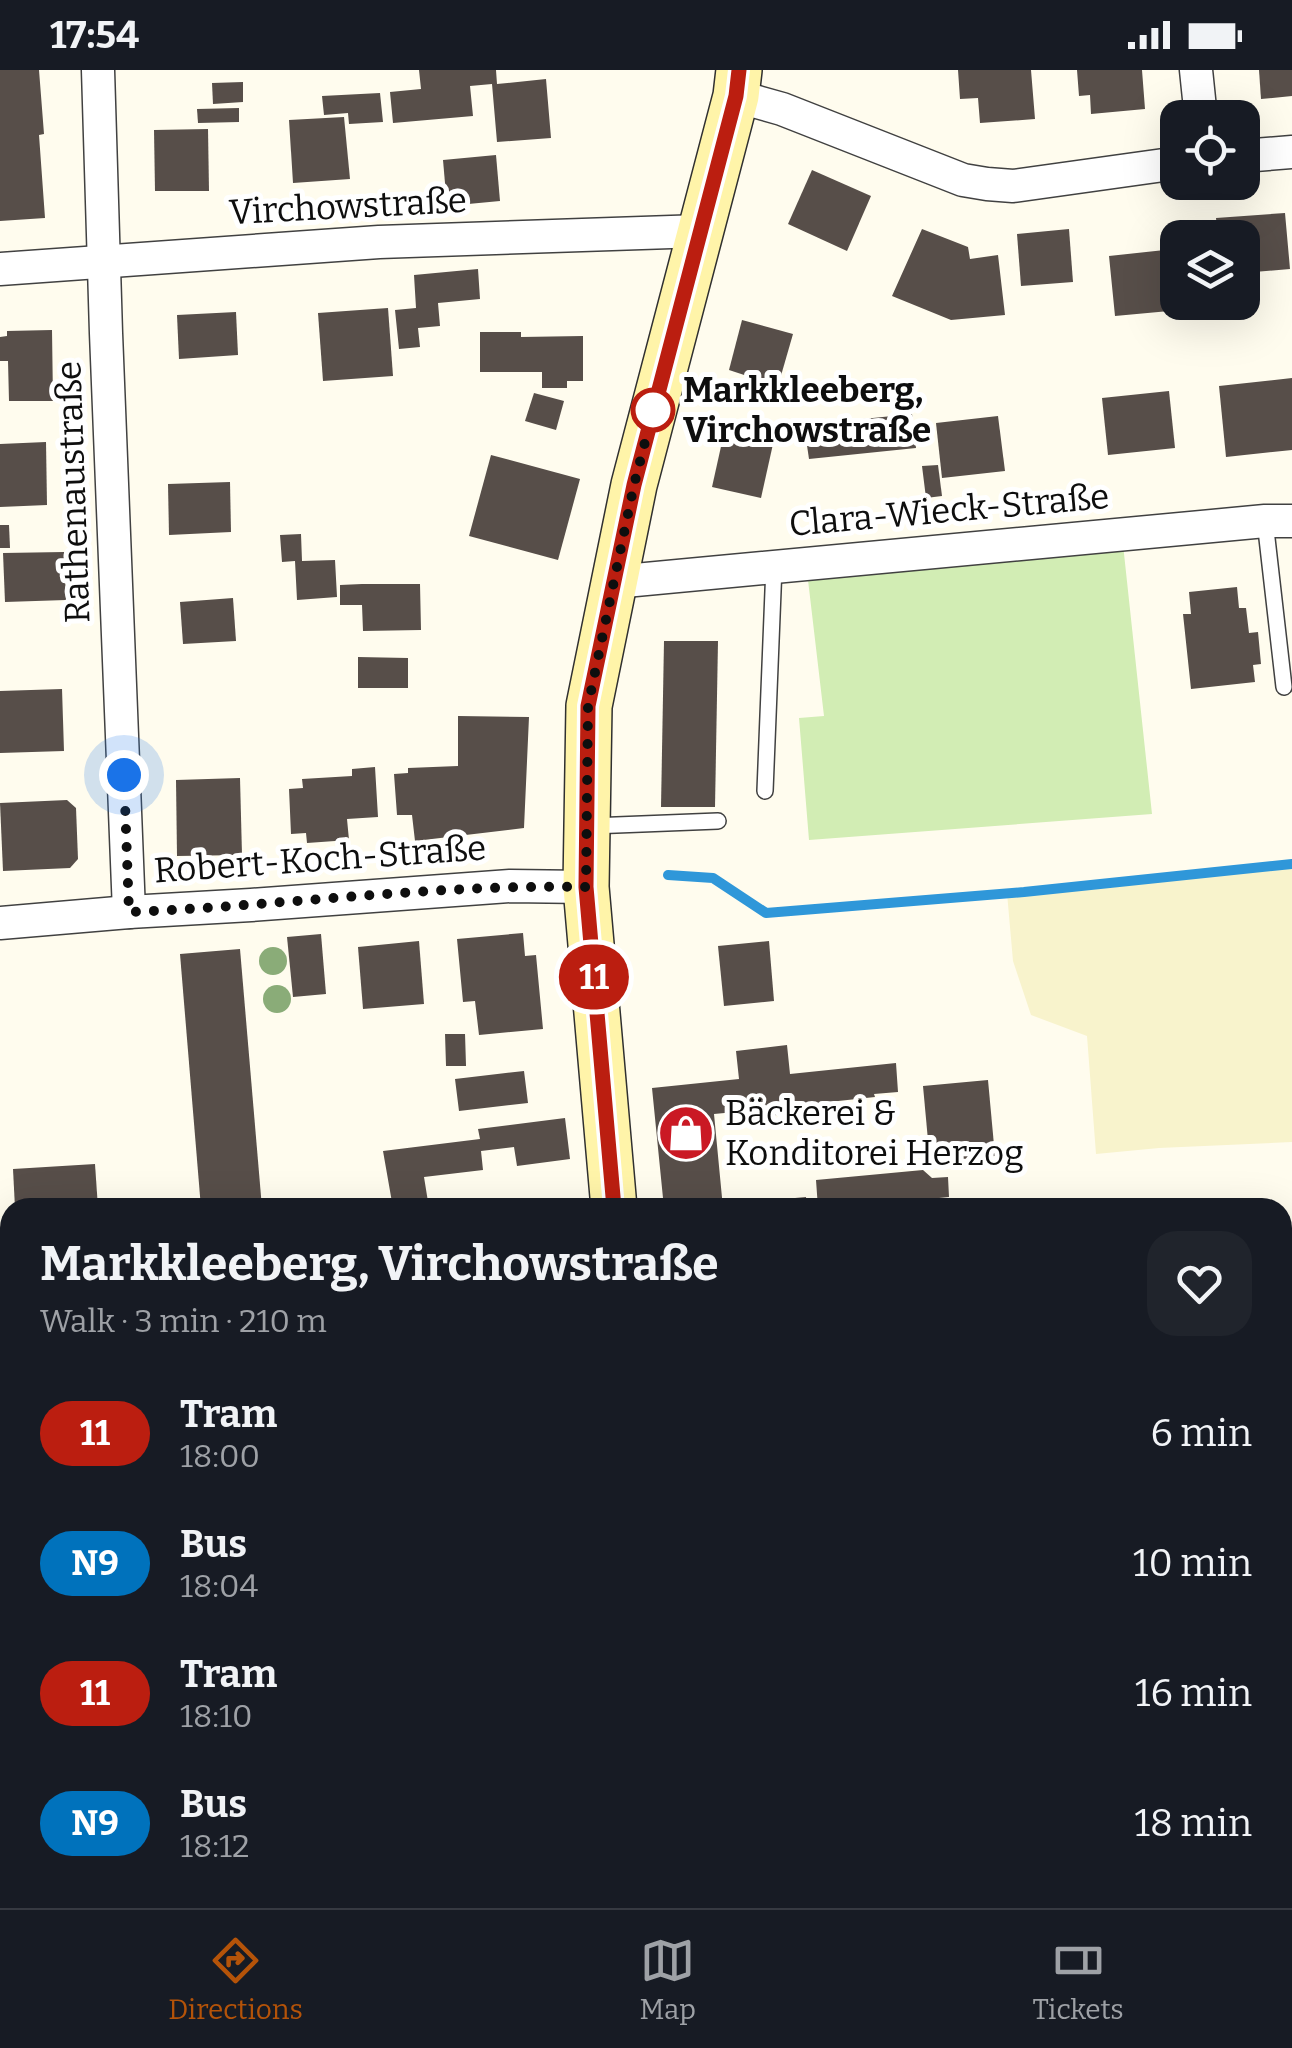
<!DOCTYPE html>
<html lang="en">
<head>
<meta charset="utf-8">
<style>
  body { margin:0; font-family:Bitter,serif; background:#20242c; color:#f1f3f6; height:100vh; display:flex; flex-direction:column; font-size:38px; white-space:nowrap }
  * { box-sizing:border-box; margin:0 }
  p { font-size:32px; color:#9ea1a6 }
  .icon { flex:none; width:55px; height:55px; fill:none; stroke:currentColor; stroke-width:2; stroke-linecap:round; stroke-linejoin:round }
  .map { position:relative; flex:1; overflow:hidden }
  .panel { position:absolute; left:0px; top:1128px; width:1292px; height:712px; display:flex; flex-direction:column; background:#171b24; border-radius:30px 30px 0 0; box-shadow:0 10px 40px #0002 }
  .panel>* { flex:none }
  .badge { padding:0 20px; border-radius:32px; font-size:35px; line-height:65px }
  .tools { position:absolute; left:1160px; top:30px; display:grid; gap:20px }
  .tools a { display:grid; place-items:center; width:100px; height:100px; border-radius:20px; background:#171b24; box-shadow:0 10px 40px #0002; font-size:50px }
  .you { position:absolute; width:50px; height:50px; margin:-25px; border:8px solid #fff; border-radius:50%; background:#1a73e8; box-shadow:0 0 0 15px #1a73e833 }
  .map>.badge { position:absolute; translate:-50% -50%; box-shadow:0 0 0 5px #fff }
  .round { display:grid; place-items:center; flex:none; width:105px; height:105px; border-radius:30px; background:#20242c }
  .headline { display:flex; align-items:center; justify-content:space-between; height:170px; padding:0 40px }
  h1 { font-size:48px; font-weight:700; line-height:75px }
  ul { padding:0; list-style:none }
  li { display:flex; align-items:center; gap:30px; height:130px; padding:0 40px }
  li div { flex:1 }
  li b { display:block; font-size:38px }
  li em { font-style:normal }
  li .badge { min-width:110px; font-weight:700; text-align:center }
  .status { display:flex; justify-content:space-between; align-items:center; height:70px; padding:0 50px; background:#171b24; direction:ltr }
  .status svg { height:28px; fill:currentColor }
  .tabs { display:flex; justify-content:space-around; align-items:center; height:140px; border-top:2px solid #363941; background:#171b24; font-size:28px; color:#9ea1a6 }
  .tabs a { display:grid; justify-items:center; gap:5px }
  .tabs .current { color:#b45309 }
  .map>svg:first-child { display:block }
  .farmland { fill:#f8f3cc }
  .green { fill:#d2edb4 }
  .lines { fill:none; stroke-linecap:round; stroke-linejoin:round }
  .stream { stroke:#2f97d9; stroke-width:10 }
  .building { fill:#574e49 }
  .lane-casing { stroke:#414141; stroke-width:18 }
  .street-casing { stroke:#414141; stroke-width:35 }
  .secondary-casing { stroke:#303030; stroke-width:48 }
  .lane { stroke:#fff; stroke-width:15 }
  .street { stroke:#fff; stroke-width:32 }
  .secondary { stroke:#fff4a9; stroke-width:45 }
  .tree { fill:#8aac78 }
  .line-casing { stroke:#fff; stroke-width:22 }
  .line { stroke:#bb1e10; stroke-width:15 }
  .walk { stroke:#0e0e0e; stroke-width:10; stroke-dasharray:0 18 }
  .stop-dot { fill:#fff; stroke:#bb1e10; stroke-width:5 }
  .labels { text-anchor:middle; stroke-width:10; stroke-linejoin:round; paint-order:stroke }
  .street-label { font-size:35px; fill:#0e0e0e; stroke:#fff }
  .stop-label { font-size:35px; font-weight:bold; fill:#0e0e0e; stroke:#fff; text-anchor:start }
  .poi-label { font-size:35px; fill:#0e0e0e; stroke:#fff; text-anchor:start }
</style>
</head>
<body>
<div class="status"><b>17:54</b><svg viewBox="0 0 49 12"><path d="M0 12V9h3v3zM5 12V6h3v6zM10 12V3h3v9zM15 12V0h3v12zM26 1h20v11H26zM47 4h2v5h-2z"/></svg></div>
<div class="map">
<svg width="1292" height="1838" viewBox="0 0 1292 1838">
  <rect width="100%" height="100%" fill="#fffcee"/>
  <!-- farmland -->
  <path class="farmland" d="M 1292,794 L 1292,1072 L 1159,1078 L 1096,1084 L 1087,966 L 1031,945 L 1013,891 L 1007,823 Z"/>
  <!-- green -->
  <path class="green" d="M 1122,465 L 1152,744 L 809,770 L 799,648 L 824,646 L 806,493 Z"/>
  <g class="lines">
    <!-- stream -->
    <path class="stream" d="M 668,805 L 713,808 L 766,843 L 1024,822 L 1292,794"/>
  </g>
  <!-- building -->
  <g class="building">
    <path d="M 0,0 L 39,0 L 44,64 L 39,65 L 45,148 L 0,151 Z"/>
    <path d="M 419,0 L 496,0 L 497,14 L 546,9 L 551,68 L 497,72 L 492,14 L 470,16 L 473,46 L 393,53 L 390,22 L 421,19 Z"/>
    <path d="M 958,0 L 1031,0 L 1035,49 L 980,53 L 978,28 L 960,29 Z"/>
    <path d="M 1077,0 L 1142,0 L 1145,39 L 1091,44 L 1090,25 L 1079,26 Z"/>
    <path d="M 1259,0 L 1292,0 L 1292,26 L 1261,29 Z"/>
    <path d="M 243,12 L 243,32 L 213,34 L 212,13 Z"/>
    <path d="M 380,23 L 383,52 L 349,54 L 348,43 L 324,45 L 322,26 Z"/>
    <path d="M 239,38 L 239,52 L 198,53 L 197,39 Z"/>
    <path d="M 344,47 L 350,109 L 293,113 L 289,50 Z"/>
    <path d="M 208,59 L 209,121 L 155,121 L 154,60 Z"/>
    <path d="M 496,85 L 500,131 L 447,136 L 443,90 Z"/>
    <path d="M 812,100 L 871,126 L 847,181 L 788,154 Z"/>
    <path d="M 1285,143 L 1290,199 L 1242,203 L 1242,168 L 1218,168 L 1216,148 Z"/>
    <path d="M 922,159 L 968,177 L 970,189 L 998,185 L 1005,245 L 951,250 L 892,226 Z"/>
    <path d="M 1069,159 L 1073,212 L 1021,216 L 1017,164 Z"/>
    <path d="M 1174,179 L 1178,232 L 1180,240 L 1115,246 L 1109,186 Z"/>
    <path d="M 478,199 L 480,229 L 438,233 L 440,256 L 418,258 L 420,277 L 399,279 L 395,240 L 416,238 L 414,205 Z"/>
    <path d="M 388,238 L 393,306 L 323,311 L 318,243 Z"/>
    <path d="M 236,242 L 238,285 L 179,289 L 177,245 Z"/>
    <path d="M 742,250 L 793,264 L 778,316 L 729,300 Z"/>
    <path d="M 52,260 L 53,331 L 9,331 L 8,291 L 0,291 L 0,267 L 7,266 L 7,261 Z"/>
    <path d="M 480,262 L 521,262 L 521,267 L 583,266 L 583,311 L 567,311 L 567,318 L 542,318 L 542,302 L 480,302 Z"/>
    <path d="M 1292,308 L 1292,380 L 1226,387 L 1219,316 Z"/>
    <path d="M 1169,321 L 1175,378 L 1108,385 L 1102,328 Z"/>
    <path d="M 534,323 L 564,331 L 556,360 L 525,351 Z"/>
    <path d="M 912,344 L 916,378 L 809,389 L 804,355 Z"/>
    <path d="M 998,346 L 1005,401 L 942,408 L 936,353 Z"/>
    <path d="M 724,363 L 773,374 L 761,428 L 712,417 Z"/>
    <path d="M 46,372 L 47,435 L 0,437 L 0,374 Z"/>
    <path d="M 491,385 L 580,409 L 558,490 L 469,466 Z"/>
    <path d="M 938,395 L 942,426 L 926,428 L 922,396 Z"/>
    <path d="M 230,412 L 231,462 L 169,465 L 168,414 Z"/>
    <path d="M 0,455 L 9,455 L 10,478 L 0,478 Z"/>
    <path d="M 301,464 L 302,491 L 335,490 L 337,527 L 297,530 L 295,491 L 282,492 L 280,465 Z"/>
    <path d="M 64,482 L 66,530 L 5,532 L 3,483 Z"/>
    <path d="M 362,514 L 420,514 L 421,560 L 363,561 L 362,535 L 340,535 L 340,515 Z"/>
    <path d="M 1237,517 L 1239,538 L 1246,538 L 1249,563 L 1258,562 L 1261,594 L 1253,595 L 1255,612 L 1191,619 L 1183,544 L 1191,544 L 1189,522 Z"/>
    <path d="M 233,528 L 236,571 L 183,574 L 180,532 Z"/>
    <path d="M 664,571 L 718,571 L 715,737 L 661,737 Z"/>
    <path d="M 358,587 L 408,588 L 408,618 L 358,618 Z"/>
    <path d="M 62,619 L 64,681 L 0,683 L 0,621 Z"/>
    <path d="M 458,646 L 529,647 L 524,758 L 415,771 L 412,745 L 397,745 L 394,704 L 408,703 L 408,698 L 458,696 Z"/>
    <path d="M 375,697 L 378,747 L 347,749 L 349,770 L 307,773 L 306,763 L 291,764 L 289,719 L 303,718 L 302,709 L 352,706 L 352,699 Z"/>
    <path d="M 240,708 L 242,785 L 177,786 L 176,710 Z"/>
    <path d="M 67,730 L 76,738 L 78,789 L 70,798 L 3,801 L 0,733 Z"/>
    <path d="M 523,863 L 525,886 L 536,885 L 543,959 L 479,965 L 475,931 L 463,932 L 457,869 Z"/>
    <path d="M 321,864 L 326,924 L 293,927 L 287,867 Z"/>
    <path d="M 419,871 L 424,934 L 363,939 L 358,877 Z"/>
    <path d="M 769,871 L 774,931 L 724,936 L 718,876 Z"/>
    <path d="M 240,879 L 262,1138 L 201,1138 L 180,884 Z"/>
    <path d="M 445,964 L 465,964 L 466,996 L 446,996 Z"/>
    <path d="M 787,975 L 790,1004 L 896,993 L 898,1022 L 874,1024 L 875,1027 L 829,1032 L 830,1040 L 735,1049 L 735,1042 L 714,1044 L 723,1138 L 664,1138 L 652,1018 L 739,1009 L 736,981 Z"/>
    <path d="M 524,1001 L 528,1033 L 459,1041 L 455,1009 Z"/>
    <path d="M 988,1010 L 995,1086 L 930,1092 L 923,1016 Z"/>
    <path d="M 565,1048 L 570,1089 L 517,1096 L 514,1077 L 481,1081 L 483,1100 L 424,1107 L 429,1138 L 393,1138 L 383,1081 L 480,1069 L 478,1059 Z"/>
    <path d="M 95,1094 L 98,1138 L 15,1138 L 13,1099 Z"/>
    <path d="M 923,1100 L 932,1108 L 948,1107 L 949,1127 L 870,1135 L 870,1138 L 818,1138 L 816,1110 Z"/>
    <path d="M 806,1127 L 807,1138 L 740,1138 L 740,1133 Z"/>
    <path d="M 1292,1340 L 1292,1572 L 1289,1572 L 1282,1494 L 1282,1341 Z"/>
    <path d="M 0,1496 L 10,1496 L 10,1564 L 0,1565 Z"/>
    <path d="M 10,1656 L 10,1704 L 0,1705 L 0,1657 Z"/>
    <path d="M 491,1830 L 526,1830 L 528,1838 L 464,1838 Z"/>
    <path d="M 641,1830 L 715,1830 L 717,1838 L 643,1838 Z"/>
    <path d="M 822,1830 L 880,1830 L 882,1838 L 824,1838 Z"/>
    <path d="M 1141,1830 L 1193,1830 L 1194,1838 L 1142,1838 Z"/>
  </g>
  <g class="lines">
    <!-- lane casing -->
    <g class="lane-casing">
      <g id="lane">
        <path d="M 1265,451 L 1284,617"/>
        <path d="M 765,721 L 774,496"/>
        <path d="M 591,756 L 718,751"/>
        <path d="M 1282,1296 L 1292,1295"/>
      </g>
    </g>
    <!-- street casing -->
    <g class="street-casing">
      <g id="street">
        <path d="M 98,0 L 106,263 L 129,842"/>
        <path d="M 1196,0 L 1201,48"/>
        <path d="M 736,26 L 782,39 L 963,110 L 987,114 L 1013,116 L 1178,93"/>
        <path d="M 1242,86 L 1292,82"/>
        <path d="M 0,199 L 379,172 L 701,161"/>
        <path d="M 614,512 L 1265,451 L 1292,451"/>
        <path d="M 0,853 L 129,842 L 251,835 L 510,816 L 586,817"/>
        <path d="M 1252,1830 L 1253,1838"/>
      </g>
    </g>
    <!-- secondary casing -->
    <g class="secondary-casing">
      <g id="secondary">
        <path d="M 614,1138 L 586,817 L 589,636 L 634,415 L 736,26 L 739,0"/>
        <path d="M 0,1435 L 10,1434"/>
        <path d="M 755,1830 L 756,1838"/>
      </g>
    </g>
    <!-- lane -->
    <use href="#lane" class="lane"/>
    <!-- street -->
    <use href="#street" class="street"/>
    <!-- secondary -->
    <use href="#secondary" class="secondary"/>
  </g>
  <!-- trees -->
  <g class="tree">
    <circle cx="273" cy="891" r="14"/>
    <circle cx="277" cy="929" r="14"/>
  </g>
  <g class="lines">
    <!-- line casing -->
    <g class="line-casing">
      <path id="line" d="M 614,1138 L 586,817 L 588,636 L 634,415 L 736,26 L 739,0"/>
    </g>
    <!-- line -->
    <use href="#line" class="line"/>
    <!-- walk -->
    <path class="walk" d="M 124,705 L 129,842 C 282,836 433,814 586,817 L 588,636 L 634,415 L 654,337 L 653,340"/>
  </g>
  <!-- icons -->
  <defs>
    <g id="shop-disc" transform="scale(2.875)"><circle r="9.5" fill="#ca1924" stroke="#fff"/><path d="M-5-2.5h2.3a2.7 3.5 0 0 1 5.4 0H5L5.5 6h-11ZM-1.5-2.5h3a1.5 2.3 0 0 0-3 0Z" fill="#fff"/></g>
  </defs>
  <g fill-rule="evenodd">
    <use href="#shop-disc" x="686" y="1063"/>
  </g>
  <!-- markers -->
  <circle class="stop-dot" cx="653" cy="340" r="20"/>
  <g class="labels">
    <!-- street labels -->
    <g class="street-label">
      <text transform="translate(348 136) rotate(-3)" y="12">Virchowstraße</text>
      <text transform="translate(73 422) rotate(-92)" y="12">Rathenaustraße</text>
      <text transform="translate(949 440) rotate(-5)" y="12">Clara-Wieck-Straße</text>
      <text transform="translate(320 789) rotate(-4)" y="12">Robert-Koch-Straße</text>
    </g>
    <!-- stop labels -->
    <g class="stop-label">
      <text x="683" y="332">Markkleeberg,<tspan x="683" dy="40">Virchowstraße</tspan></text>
    </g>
    <!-- poi labels -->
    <g class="poi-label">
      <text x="725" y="1055">Bäckerei &amp;<tspan x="725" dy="40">Konditorei Herzog</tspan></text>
    </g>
  </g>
</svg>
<div class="tools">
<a><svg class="icon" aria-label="locate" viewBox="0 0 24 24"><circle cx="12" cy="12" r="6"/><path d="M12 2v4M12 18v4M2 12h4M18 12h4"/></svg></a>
<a><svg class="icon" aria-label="layers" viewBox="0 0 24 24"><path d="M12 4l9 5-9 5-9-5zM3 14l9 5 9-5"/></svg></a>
</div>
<div class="you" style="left:124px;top:705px"></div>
<b class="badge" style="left:594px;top:907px;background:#bb1e10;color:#fff">11</b>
<section class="panel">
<div class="headline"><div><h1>Markkleeberg, Virchowstraße</h1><p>Walk · 3 min · 210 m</p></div><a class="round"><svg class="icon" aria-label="heart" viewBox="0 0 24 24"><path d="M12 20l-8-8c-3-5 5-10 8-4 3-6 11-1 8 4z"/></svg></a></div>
<ul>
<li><span class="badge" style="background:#bb1e10;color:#fff">11</span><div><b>Tram</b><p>18:00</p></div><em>6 min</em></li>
<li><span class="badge" style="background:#0072bc;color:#fff">N9</span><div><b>Bus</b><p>18:04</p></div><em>10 min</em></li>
<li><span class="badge" style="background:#bb1e10;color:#fff">11</span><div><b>Tram</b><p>18:10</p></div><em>16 min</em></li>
<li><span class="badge" style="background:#0072bc;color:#fff">N9</span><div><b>Bus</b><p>18:12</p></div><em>18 min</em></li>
</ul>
</section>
</div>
<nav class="tabs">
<a class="current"><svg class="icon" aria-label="directions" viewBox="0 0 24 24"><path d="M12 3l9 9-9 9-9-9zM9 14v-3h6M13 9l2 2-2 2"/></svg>Directions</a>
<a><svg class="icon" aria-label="map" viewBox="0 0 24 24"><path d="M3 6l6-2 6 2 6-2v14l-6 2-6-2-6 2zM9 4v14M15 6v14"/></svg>Map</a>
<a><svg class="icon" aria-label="tickets" viewBox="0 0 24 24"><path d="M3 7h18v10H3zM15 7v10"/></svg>Tickets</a>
</nav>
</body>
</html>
